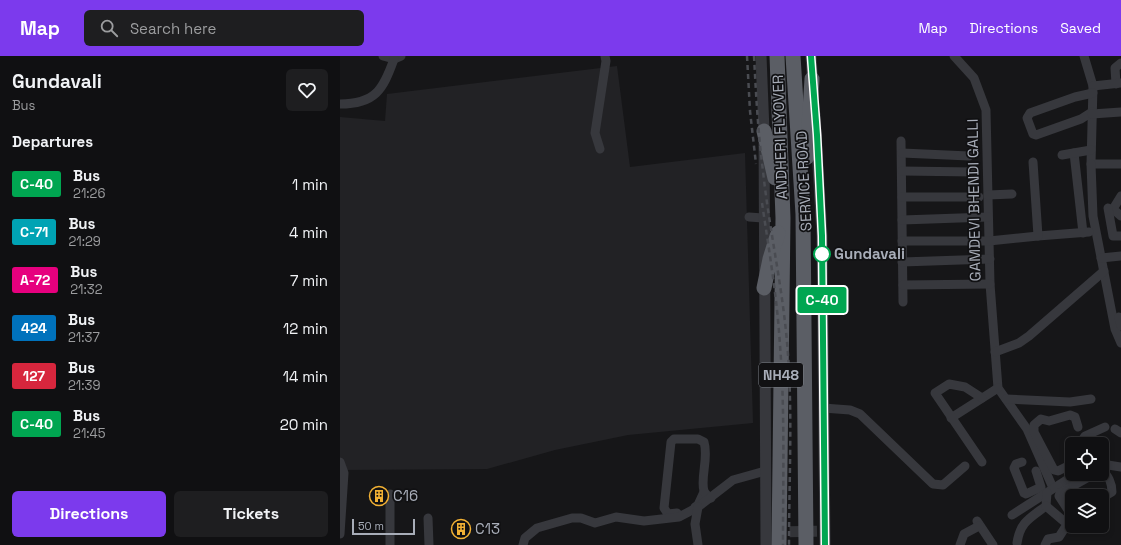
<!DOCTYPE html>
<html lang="en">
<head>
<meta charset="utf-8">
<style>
  body { margin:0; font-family:"Space Grotesk",sans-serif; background:#1e1e20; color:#f1f3f6; height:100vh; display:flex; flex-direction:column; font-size:15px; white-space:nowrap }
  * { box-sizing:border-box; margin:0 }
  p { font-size:13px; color:#9c9d9f }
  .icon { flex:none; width:22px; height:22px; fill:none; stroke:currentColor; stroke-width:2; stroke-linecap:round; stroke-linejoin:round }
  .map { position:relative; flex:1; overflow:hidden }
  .side { display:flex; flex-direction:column; background:#101012; width:340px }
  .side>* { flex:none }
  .badge { padding:0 8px; border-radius:3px; font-size:14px; line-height:26px }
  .controls { position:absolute; left:725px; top:381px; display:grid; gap:8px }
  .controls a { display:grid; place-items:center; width:44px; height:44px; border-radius:6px; background:#101012; box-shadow:0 2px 6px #0003,0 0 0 1px #303032; font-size:20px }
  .scale { position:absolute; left:12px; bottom:10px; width:63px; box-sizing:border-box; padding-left:4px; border:2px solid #a8adb8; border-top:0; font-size:11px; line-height:14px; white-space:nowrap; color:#a8adb8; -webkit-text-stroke:3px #111113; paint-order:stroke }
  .map>.badge { position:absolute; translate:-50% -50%; box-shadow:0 0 0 2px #fff }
  h2 { padding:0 12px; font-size:15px; line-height:36px }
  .round { display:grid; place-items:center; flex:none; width:42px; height:42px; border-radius:6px; background:#1e1e20 }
  .summary { display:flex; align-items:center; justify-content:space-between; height:68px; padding:0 12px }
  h1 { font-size:19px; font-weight:700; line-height:30px }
  .action { display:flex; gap:8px; margin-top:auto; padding:8px 12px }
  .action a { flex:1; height:46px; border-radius:6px; background:#7c3aed; color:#fff; font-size:16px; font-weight:700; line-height:46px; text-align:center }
  .action a+a { background:#1e1e20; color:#f1f3f6 }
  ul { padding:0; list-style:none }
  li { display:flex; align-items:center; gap:12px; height:48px; padding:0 12px }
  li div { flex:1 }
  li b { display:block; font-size:15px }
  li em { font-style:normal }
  li .badge { min-width:44px; font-weight:700; text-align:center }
  header { display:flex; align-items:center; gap:24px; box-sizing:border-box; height:56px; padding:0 20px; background:#7c3aed; color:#fff }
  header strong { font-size:19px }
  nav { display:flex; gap:22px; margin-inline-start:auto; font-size:14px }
  .search { width:280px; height:36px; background:#1e1e20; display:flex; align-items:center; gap:10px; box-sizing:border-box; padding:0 14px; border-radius:6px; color:#9c9d9f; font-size:15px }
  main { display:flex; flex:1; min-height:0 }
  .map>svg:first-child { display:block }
  .built { fill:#222225 }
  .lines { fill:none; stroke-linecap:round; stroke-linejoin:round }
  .tertiary-tunnel { stroke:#333438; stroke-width:11; stroke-dasharray:11 5.5; stroke-linecap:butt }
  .minor { stroke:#37383d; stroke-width:9 }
  .tertiary { stroke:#37383d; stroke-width:11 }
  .trunk { stroke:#5b5e65; stroke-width:15 }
  .rail { stroke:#4a4c52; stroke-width:2.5; stroke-dasharray:5 4; stroke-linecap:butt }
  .line-casing { stroke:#fff; stroke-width:9 }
  .line { stroke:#00a651; stroke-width:6 }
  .stop-dot { fill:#fff; stroke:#00a651; stroke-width:2 }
  .labels { text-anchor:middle; stroke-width:3.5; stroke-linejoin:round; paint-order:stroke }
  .shield { fill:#111113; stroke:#7b7e86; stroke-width:1 }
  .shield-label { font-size:14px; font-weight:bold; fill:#a8adb8 }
  .street-label { font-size:15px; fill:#a8adb8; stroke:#111113 }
  .stop-label { font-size:15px; font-weight:bold; fill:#a8adb8; stroke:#111113; text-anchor:start }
  .poi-label { font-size:15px; fill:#a8adb8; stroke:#111113; text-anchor:start }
</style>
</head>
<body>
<header>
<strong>Map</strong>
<div class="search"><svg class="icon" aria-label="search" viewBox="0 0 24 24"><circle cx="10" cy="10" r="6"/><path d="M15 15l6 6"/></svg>Search here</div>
<nav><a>Map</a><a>Directions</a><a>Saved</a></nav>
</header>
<main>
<section class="side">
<div class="summary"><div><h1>Gundavali</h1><p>Bus</p></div><a class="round"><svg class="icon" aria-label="heart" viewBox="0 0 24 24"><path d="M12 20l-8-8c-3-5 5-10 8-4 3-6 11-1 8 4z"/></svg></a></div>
<h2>Departures</h2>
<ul>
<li><span class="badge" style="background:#00a651;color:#fff">C-40</span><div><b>Bus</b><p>21:26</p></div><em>1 min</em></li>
<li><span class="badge" style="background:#00a3b4;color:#fff">C-71</span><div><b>Bus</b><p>21:29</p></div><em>4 min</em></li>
<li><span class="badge" style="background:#e6007e;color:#fff">A-72</span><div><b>Bus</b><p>21:32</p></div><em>7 min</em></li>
<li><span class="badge" style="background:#0072bc;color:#fff">424</span><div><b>Bus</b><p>21:37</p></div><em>12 min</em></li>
<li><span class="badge" style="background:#d7263d;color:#fff">127</span><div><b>Bus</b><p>21:39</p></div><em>14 min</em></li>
<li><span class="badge" style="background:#00a651;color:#fff">C-40</span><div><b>Bus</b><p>21:45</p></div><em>20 min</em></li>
</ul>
<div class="action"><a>Directions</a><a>Tickets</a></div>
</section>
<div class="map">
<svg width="781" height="489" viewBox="0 0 781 489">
  <rect width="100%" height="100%" fill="#161618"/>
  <!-- built -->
  <path class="built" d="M 277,10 L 290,111 L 405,97 L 413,367 L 288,379 L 215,394 L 147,413 L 0,414 L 0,61 L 45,65 L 47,38 Z"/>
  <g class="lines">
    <!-- tertiary-tunnel -->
    <path class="tertiary-tunnel" d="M 433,476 L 485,475"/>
    <!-- minor -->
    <g class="minor">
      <path d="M 43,0 L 54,3 L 61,0"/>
      <path d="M 614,0 L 634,22 L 646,54 L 650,228 L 658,332 L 687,373 L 713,432"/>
      <path d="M 744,0 L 753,30 L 751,108 L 781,108"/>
      <path d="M 776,28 L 775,12 L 781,7"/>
      <path d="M 753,30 L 781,27"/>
      <path d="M 0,48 C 35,48 43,34 54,3"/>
      <path d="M 752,56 L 741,63 L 696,79 L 693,78 L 687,62 L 690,57 L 735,41 L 753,37"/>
      <path d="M 752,58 L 781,56"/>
      <path d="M 561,85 L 563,246"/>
      <path d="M 260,93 L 255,77 L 266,5 L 265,0"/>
      <path d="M 562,97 L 629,100"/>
      <path d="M 734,97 L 743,177"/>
      <path d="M 722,99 L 751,94"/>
      <path d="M 751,108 L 753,160 L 775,273 L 781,287"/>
      <path d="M 562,115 L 634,116"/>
      <path d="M 648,139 L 672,138"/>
      <path d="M 781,140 L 773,153 L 781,160"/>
      <path d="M 562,141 L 639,141"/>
      <path d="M 768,152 L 773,180 L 781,180"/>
      <path d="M 409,161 L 423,162"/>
      <path d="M 562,164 L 648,161"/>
      <path d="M 698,180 L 749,176"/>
      <path d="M 562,185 L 649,185 L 698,180 L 693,106"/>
      <path d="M 761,202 L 781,200"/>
      <path d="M 562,206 L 650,203"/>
      <path d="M 563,229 L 650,228"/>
      <path d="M 779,261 L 781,270"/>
      <path d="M 655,296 L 679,287 L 689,280 L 764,215"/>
      <path d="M 666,343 L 730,346 L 751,343"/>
      <path d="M 483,352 L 510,354 L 520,358 L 593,428 L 603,429 L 625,410"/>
      <path d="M 611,362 L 658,332"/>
      <path d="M 775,373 L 781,377"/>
      <path d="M 736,386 L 737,388"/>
      <path d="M 745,388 L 743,383 L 745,380 L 765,371"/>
      <path d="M 0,406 L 4,417 L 0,478"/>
      <path d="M 642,406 L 595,337 L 609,328 L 625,331 L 642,342"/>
      <path d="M 682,406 L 676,408 L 674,412 L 684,437 L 686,438 L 701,431 L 696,415"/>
      <path d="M 732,408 L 718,415 L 714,414 L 694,376 L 694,369 L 701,363 L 709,365 L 730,359 L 735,361 L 738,371"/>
      <path d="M 762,408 L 781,411"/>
      <path d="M 762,415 C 768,419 772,427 772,436 L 762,442"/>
      <path d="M 355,451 L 358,449 L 364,436"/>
      <path d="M 337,457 L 328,458 L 324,452 L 331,386 L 334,383 L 358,383 L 364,386 C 369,402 360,422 364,435 C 365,438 368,440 371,442"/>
      <path d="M 672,459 L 736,418"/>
      <path d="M 732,460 L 719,440 L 720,437 L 754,418"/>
      <path d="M 88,462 L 89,489"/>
      <path d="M 637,465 L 653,489"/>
      <path d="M 677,487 C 680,466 690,462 706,450 L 707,437"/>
      <path d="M 50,489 L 50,438"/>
      <path d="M 183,489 L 185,482 L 197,472 L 232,462 L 241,462 L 255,467 L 276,461 L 304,465 L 339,461 L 358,451 L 393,424 L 425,415"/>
      <path d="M 358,489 L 355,468 L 358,451"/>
      <path d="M 620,489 L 624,478 L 639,470"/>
      <path d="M 705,489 L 708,483 L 719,481 L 726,470 L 726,467 L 706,450"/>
    </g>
    <!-- tertiary -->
    <g class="tertiary">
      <path d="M 421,0 L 424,75 L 426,489"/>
      <path d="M 471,0 L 473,31"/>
      <path d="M 475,58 L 482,180 L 485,489"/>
    </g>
    <!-- trunk -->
    <g class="trunk">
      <path d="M 437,0 L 443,162 L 439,489"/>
      <path d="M 453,0 L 463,158 L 466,489"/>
      <path d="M 424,75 L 435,122"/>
      <path d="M 467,101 L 472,23"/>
      <path d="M 424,232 L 430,203 L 438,177"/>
    </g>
    <!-- rail -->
    <g class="rail">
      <path d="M 407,0 L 410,55 L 416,108"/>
      <path d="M 414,0 C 416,38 418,77 423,115 C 429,172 442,228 447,286 C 453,353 449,422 449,489"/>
      <path d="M 422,147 C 429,194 437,241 440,289 C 445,355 443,422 443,489"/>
    </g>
  </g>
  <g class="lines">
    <!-- line casing -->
    <g class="line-casing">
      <path id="line" d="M 471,0 L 477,79 L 482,180 L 485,489"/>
    </g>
    <!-- line -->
    <use href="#line" class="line"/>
  </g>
  <!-- icons -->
  <defs>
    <g id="building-ring" transform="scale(1)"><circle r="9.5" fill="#111113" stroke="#f2b134" stroke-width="1.5"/><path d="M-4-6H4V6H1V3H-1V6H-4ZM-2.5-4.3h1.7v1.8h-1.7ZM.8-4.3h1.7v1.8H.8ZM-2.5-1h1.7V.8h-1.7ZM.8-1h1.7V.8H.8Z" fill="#f2b134"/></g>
  </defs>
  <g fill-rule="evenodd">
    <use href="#building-ring" x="39" y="440"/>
    <use href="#building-ring" x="121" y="473"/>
  </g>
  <!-- markers -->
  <circle class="stop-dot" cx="482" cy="198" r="8"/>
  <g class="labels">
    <!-- shield labels -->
    <rect class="shield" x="419" y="307" width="44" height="24" rx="3"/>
    <g class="shield-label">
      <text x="441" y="324">NH48</text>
    </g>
    <!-- street labels -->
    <g class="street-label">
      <text transform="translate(440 81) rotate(-92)" y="5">ANDHERI FLYOVER</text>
      <text transform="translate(464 125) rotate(-93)" y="5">SERVICE ROAD</text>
      <text transform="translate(634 144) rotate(-91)" y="5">GAMDEVI BHENDI GALLI</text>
    </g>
    <!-- stop labels -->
    <g class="stop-label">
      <text x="494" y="203">Gundavali</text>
    </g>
    <!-- poi labels -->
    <g class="poi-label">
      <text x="53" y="445">C16</text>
      <text x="135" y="478">C13</text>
    </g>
  </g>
</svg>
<div class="controls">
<a><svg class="icon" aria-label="locate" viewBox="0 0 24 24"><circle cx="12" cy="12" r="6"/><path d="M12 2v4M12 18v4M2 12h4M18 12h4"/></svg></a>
<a><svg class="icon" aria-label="layers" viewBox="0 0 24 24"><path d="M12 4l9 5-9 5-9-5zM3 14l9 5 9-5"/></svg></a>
</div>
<div class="scale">50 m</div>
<b class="badge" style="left:482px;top:244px;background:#00a651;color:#fff">C-40</b>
</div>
</main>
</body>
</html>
